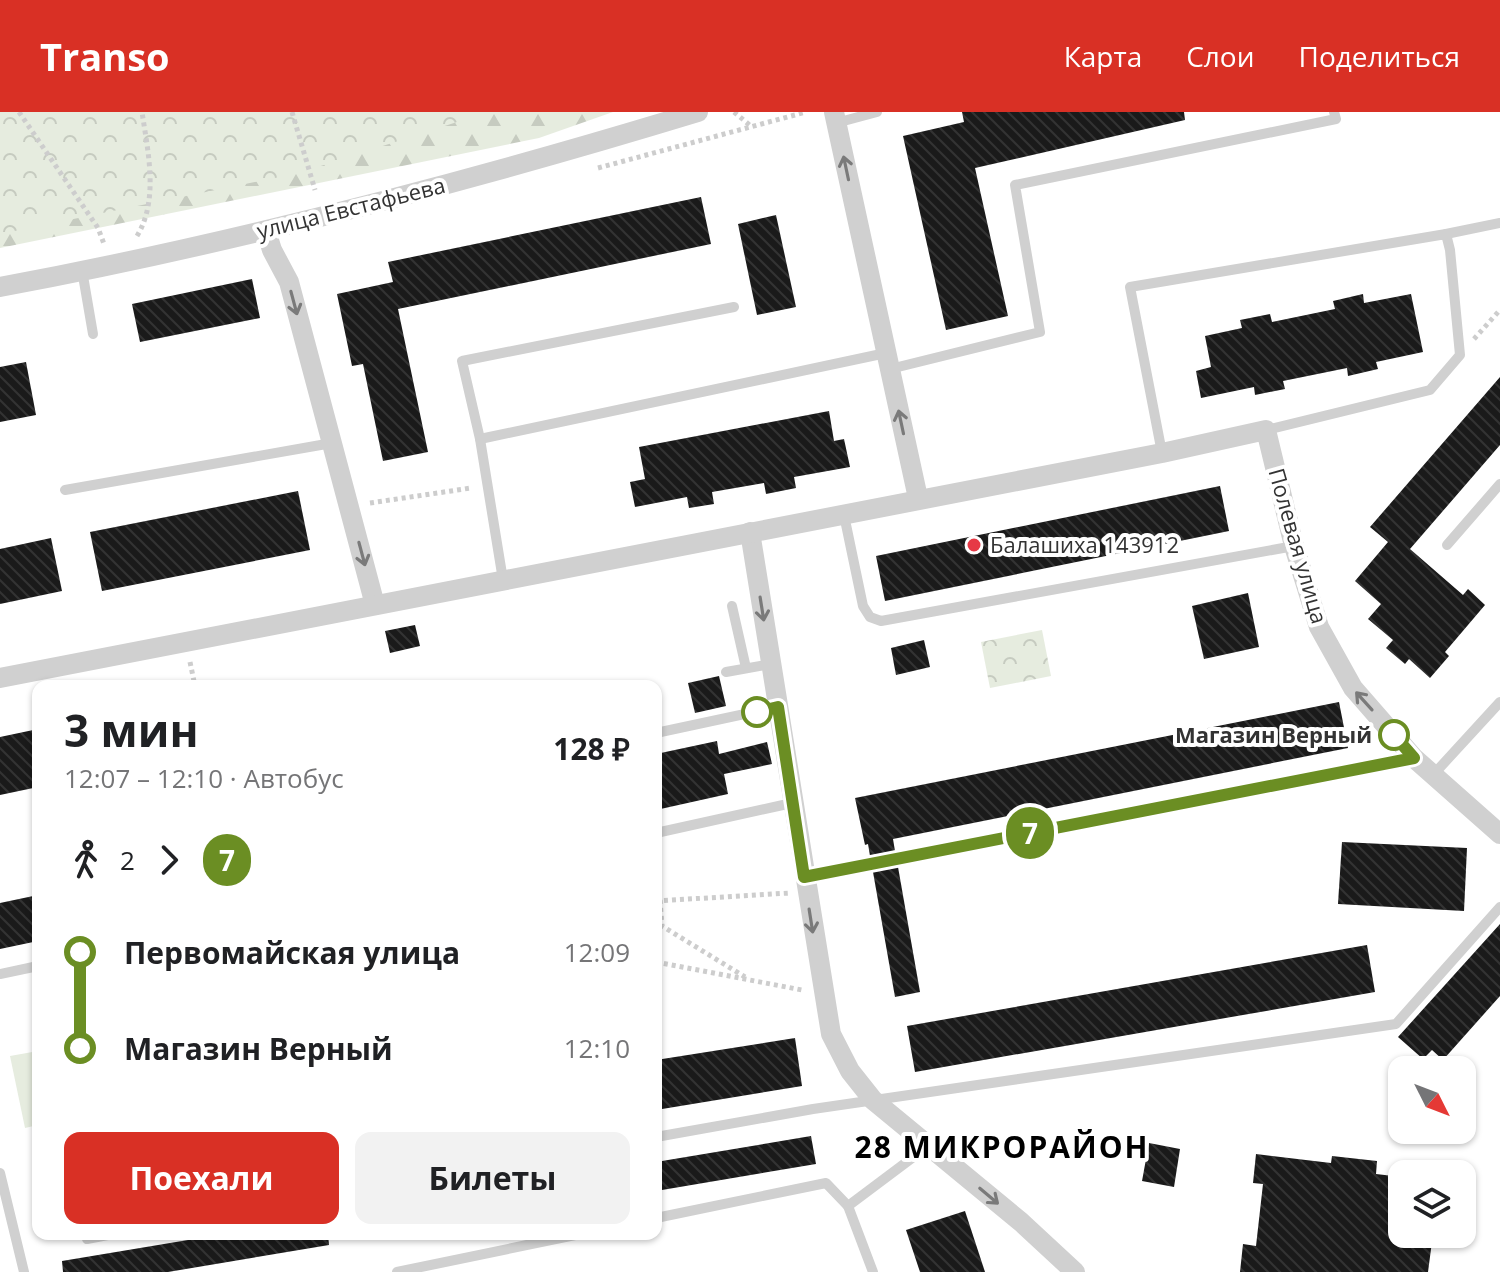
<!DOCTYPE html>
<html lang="ru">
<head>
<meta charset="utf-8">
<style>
  body { margin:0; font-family:"Open Sans",sans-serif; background:#f2f2f2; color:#202124; height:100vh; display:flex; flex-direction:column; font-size:30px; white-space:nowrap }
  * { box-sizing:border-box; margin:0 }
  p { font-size:26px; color:#757577 }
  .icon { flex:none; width:44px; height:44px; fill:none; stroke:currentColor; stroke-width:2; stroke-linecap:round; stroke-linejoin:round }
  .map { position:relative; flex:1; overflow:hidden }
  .side { position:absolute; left:32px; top:568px; width:630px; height:560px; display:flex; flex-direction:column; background:#fff; border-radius:16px; box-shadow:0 2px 6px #0004 }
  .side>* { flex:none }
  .badge { padding:0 16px; border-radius:26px; font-size:28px; line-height:52px }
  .needle { width:52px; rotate:132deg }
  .fabs { position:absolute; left:1388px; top:944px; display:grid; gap:16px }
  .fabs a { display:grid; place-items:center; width:88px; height:88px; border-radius:16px; background:#fff; box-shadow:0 2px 6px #0004; font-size:40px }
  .map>.badge { position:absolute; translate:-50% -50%; box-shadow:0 0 0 4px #fff }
  .legs { display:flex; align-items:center; gap:12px; height:88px; padding:0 32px; font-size:26px }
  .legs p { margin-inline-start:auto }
  .headline { display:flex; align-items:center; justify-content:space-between; height:136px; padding:0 32px }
  h1 { font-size:44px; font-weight:700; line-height:60px }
  .button { display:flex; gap:16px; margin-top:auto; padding:16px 32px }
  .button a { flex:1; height:92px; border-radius:16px; background:#d93025; color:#fff; font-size:32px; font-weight:700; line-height:92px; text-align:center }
  .button a+a { background:#f2f2f2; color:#202124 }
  ul { padding:0 32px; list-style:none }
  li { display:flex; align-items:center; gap:28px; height:96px; font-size:30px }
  li i { display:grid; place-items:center; width:12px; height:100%; margin:0 10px; background:currentColor }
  li i::after { content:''; width:20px; height:20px; margin:-10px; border:6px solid; border-radius:50%; background:#fff }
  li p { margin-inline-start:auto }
  li:first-child i { background:linear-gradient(#0000 50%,currentColor 0) }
  li:last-child i { background:linear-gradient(currentColor 50%,#0000 0) }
  header { display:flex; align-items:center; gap:48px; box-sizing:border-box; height:112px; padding:0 40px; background:#d93025; color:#fff }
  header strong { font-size:38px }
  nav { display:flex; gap:44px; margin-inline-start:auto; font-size:28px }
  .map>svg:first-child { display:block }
  .forest { fill:url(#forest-firs) }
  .park { fill:url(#park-crowns) }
  .pitch { fill:#e6ecdf }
  .building { fill:url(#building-back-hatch) }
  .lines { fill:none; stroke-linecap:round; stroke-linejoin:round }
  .path { stroke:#cdcdcd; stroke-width:5; stroke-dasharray:4 4; stroke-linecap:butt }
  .service { stroke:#d0d0d0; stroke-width:10 }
  .minor { stroke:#d0d0d0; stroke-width:20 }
  .oneway { stroke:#7a7a7a }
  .line-1-casing { stroke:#fff; stroke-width:18 }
  .line-1 { stroke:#6b8e23; stroke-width:12 }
  .poi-dot { fill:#e63946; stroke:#fff; stroke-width:3 }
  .stop-1-dot { fill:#fff; stroke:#6b8e23; stroke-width:4 }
  .labels { text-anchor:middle; stroke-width:8; stroke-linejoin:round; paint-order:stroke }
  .street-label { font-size:22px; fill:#333; stroke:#fff }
  .poi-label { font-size:22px; fill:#333; stroke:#fff; text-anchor:start }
  .stop-label { font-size:22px; font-weight:bold; fill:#333; stroke:#fff; text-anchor:end }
  .district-label { font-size:30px; font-weight:bold; letter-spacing:2px; fill:#000; stroke:#fff }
</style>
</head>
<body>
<header>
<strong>Transo</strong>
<nav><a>Карта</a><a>Слои</a><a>Поделиться</a></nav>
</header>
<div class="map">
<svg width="1500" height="1160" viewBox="0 0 1500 1160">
  <defs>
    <pattern id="forest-firs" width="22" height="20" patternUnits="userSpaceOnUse" patternTransform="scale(2)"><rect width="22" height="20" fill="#e6ecdf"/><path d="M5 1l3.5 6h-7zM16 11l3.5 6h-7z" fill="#c6cbc0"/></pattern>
    <pattern id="park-crowns" width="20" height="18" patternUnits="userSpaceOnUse" patternTransform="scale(2)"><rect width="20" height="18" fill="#e6ecdf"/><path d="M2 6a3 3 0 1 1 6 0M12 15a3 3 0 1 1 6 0" fill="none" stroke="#c6cbc0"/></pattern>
    <pattern id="building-back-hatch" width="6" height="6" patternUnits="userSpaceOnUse" patternTransform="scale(2)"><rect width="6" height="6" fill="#1a1a1a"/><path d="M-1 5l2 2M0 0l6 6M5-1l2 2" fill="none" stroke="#333"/></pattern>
  </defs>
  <rect width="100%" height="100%" fill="#fff"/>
  <!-- forest -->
  <path class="forest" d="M 0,0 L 613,0 L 539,26 L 0,136 Z"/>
  <!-- park -->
  <g class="park">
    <path d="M 0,0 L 488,0 L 299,61 L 0,122 Z"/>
    <path d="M 1042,518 L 1051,564 L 990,576 L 981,530 Z"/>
  </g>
  <!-- pitch -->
  <path class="pitch" d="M 38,939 L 38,1013 L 25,1016 L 10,944 Z"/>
  <!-- building -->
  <g class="building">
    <path d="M 962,0 L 1184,0 L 1185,8 L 975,56 L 1008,204 L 946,218 L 903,24 L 964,10 Z"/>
    <path d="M 701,85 L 711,132 L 398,197 L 428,340 L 383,349 L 363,252 L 352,254 L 337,182 L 393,170 L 388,150 Z"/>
    <path d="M 776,103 L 796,195 L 757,203 L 738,112 Z"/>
    <path d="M 252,167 L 260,206 L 140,230 L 132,192 Z"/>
    <path d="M 1363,182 L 1364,191 L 1411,182 L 1423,240 L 1376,250 L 1378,257 L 1348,264 L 1347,256 L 1283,269 L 1285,277 L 1255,283 L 1254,275 L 1201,286 L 1196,259 L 1211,255 L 1205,224 L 1242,216 L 1240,208 L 1270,202 L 1272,210 L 1335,197 L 1333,189 Z"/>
    <path d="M 26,250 L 36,303 L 0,310 L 0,255 Z"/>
    <path d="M 1500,265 L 1500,333 L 1410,437 L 1463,483 L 1468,477 L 1485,493 L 1445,540 L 1449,544 L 1430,566 L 1409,547 L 1405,552 L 1386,536 L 1393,528 L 1368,507 L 1381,492 L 1355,469 L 1388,430 L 1370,415 Z"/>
    <path d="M 829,299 L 834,329 L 844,327 L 850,355 L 794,365 L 796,376 L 766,382 L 764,371 L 712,380 L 714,392 L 689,396 L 687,385 L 635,395 L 630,370 L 645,367 L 639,335 Z"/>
    <path d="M 1220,374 L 1229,419 L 885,489 L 876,444 Z"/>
    <path d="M 298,379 L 310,438 L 102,479 L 90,420 Z"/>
    <path d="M 51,426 L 62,479 L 0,492 L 0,437 Z"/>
    <path d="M 1248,481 L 1259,535 L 1204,547 L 1192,494 Z"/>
    <path d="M 415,513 L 420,534 L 390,541 L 385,519 Z"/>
    <path d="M 924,528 L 930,555 L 896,563 L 891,536 Z"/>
    <path d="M 719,564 L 726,594 L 695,601 L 688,571 Z"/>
    <path d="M 1339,590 L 1348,636 L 893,727 L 895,739 L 870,744 L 868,732 L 865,733 L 855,686 Z"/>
    <path d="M 38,617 L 38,675 L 0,683 L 0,625 Z"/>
    <path d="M 717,629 L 719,642 L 767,630 L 772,652 L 724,662 L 728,682 L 656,698 L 656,642 Z"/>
    <path d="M 1342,730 L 1467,736 L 1464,799 L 1338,792 Z"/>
    <path d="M 898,755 L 920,880 L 895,885 L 873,760 Z"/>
    <path d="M 38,783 L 38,829 L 0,837 L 0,791 Z"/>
    <path d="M 1500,812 L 1500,884 L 1443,948 L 1432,938 L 1423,947 L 1398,925 Z"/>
    <path d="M 1367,833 L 1375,880 L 915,960 L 907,914 Z"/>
    <path d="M 795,926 L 802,974 L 656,998 L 656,948 Z"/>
    <path d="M 811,1024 L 816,1052 L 656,1079 L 656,1050 Z"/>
    <path d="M 1149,1031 L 1180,1037 L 1174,1075 L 1142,1069 Z"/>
    <path d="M 1256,1042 L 1331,1051 L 1332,1044 L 1377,1049 L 1376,1062 L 1402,1065 L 1402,1122 L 1433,1122 L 1428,1160 L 1240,1160 L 1243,1132 L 1256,1134 L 1263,1072 L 1253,1071 Z"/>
    <path d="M 965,1099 L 985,1160 L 920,1160 L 906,1118 Z"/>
    <path d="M 224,1122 L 328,1122 L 329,1133 L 168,1160 L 63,1160 L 62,1149 Z"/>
  </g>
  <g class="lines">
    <!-- path -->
    <g class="path">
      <path d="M 19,0 L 98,116 L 104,132"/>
      <path d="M 292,0 L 315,78"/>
      <path d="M 734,0 L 752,15"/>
      <path d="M 598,56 L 806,0"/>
      <path d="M 137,124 C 159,88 148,40 142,0"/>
      <path d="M 1474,227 L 1500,198"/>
      <path d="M 370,391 L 471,376"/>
      <path d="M 190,550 L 195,574"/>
      <path d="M 660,788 L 662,814 L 745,865"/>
      <path d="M 656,789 L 790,781"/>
      <path d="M 656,850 L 802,878"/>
    </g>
    <!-- service -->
    <g class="service">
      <path d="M 836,11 L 877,0"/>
      <path d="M 1446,122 L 1500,111"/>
      <path d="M 82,158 L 93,222"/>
      <path d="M 890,257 L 1040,220 L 1015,73 L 1336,7 L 1334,0"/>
      <path d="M 480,327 L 462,249 L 734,195"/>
      <path d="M 1162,341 L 1130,175 L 1446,122 L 1450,138 L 1460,243 L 1430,278 L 1266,318"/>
      <path d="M 65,378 L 332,331"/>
      <path d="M 844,403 L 863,494 L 870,505 L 881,509 L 1294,434"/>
      <path d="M 1447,433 L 1500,372"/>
      <path d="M 503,468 L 480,327 L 886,241"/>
      <path d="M 732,494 L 746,556"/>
      <path d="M 726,560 L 771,552"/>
      <path d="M 656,621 L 778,595"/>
      <path d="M 1433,663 L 1500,590"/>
      <path d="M 656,721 L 792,691"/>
      <path d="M 804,765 L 1414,646"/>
      <path d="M 0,862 L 38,854"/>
      <path d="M 656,1025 L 813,997 L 1396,912 L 1500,795"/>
      <path d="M 0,1061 L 24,1160"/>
      <path d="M 656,1106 L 826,1071 L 848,1094"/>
      <path d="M 87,1127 L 113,1122"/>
      <path d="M 397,1160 L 580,1122"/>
      <path d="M 873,1160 L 848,1094 L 928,1034"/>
    </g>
    <!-- minor -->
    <g class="minor">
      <path d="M 834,0 L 918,386"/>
      <path d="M 266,119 L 272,138 L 289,170 L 375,493"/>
      <path d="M 0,175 C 236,131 468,70 698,0"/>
      <path d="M 750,420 L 831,922 L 850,959 L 873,988 L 1021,1110 L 1075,1160"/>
      <path d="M 0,566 L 1162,341 L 1266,318 L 1294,434 L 1319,515 L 1353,576 L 1414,646 L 1500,722"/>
    </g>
  </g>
  <!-- one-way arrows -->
  <defs><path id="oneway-shaft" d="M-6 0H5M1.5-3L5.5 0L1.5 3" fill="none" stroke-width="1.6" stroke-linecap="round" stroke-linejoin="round" transform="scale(2)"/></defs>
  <g class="oneway">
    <use href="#oneway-shaft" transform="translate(846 56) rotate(-102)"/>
    <use href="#oneway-shaft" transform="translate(294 191) rotate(75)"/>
    <use href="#oneway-shaft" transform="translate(901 310) rotate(-102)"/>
    <use href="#oneway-shaft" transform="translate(362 442) rotate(75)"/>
    <use href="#oneway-shaft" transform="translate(762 497) rotate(81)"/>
    <use href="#oneway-shaft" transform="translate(1364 589) rotate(-132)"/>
    <use href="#oneway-shaft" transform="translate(811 809) rotate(81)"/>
    <use href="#oneway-shaft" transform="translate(989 1084) rotate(40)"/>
  </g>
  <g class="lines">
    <!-- line-1 casing -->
    <g class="line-1-casing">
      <path id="line-1" d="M 757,600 L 778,595 L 804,765 L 1414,646 L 1394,623"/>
    </g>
    <!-- line-1 -->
    <use href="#line-1" class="line-1"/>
  </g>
  <!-- markers -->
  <circle class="poi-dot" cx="974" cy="433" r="8"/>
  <g class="stop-1-dot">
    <circle cx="757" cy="600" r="14"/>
    <circle cx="1394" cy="623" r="14"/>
  </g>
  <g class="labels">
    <!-- street labels -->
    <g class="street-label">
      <text transform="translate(351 96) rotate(-14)" y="8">улица Евстафьева</text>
      <text transform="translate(1298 434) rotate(74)" y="8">Полевая улица</text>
    </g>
    <!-- poi labels -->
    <g class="poi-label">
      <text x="990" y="441">Балашиха 143912</text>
    </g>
    <!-- stop labels -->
    <g class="stop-label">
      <text x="1372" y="631">Магазин Верный</text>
    </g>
    <!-- district labels -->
    <g class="district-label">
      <text x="1002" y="1046">28 МИКРОРАЙОН</text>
    </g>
  </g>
</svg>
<div class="fabs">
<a><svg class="needle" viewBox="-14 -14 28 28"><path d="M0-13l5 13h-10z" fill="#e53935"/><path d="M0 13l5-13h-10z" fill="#757577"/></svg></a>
<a><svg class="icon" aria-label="layers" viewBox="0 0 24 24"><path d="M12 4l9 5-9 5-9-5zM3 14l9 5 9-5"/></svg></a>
</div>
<b class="badge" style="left:1030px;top:721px;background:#6b8e23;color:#fff">7</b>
<section class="side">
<div class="headline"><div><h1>3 мин</h1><p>12:07 – 12:10 · Автобус</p></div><b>128 ₽</b></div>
<div class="legs"><svg class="icon" aria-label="walk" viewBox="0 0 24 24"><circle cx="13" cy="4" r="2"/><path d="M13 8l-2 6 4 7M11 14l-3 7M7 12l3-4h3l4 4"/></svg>2<svg class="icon" aria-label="forward" viewBox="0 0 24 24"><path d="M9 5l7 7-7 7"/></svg><b class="badge" style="background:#6b8e23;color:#fff">7</b></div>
<ul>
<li><i style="color:#6b8e23"></i><b>Первомайская улица</b><p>12:09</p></li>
<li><i style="color:#6b8e23"></i><b>Магазин Верный</b><p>12:10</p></li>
</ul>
<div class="button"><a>Поехали</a><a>Билеты</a></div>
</section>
</div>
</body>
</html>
